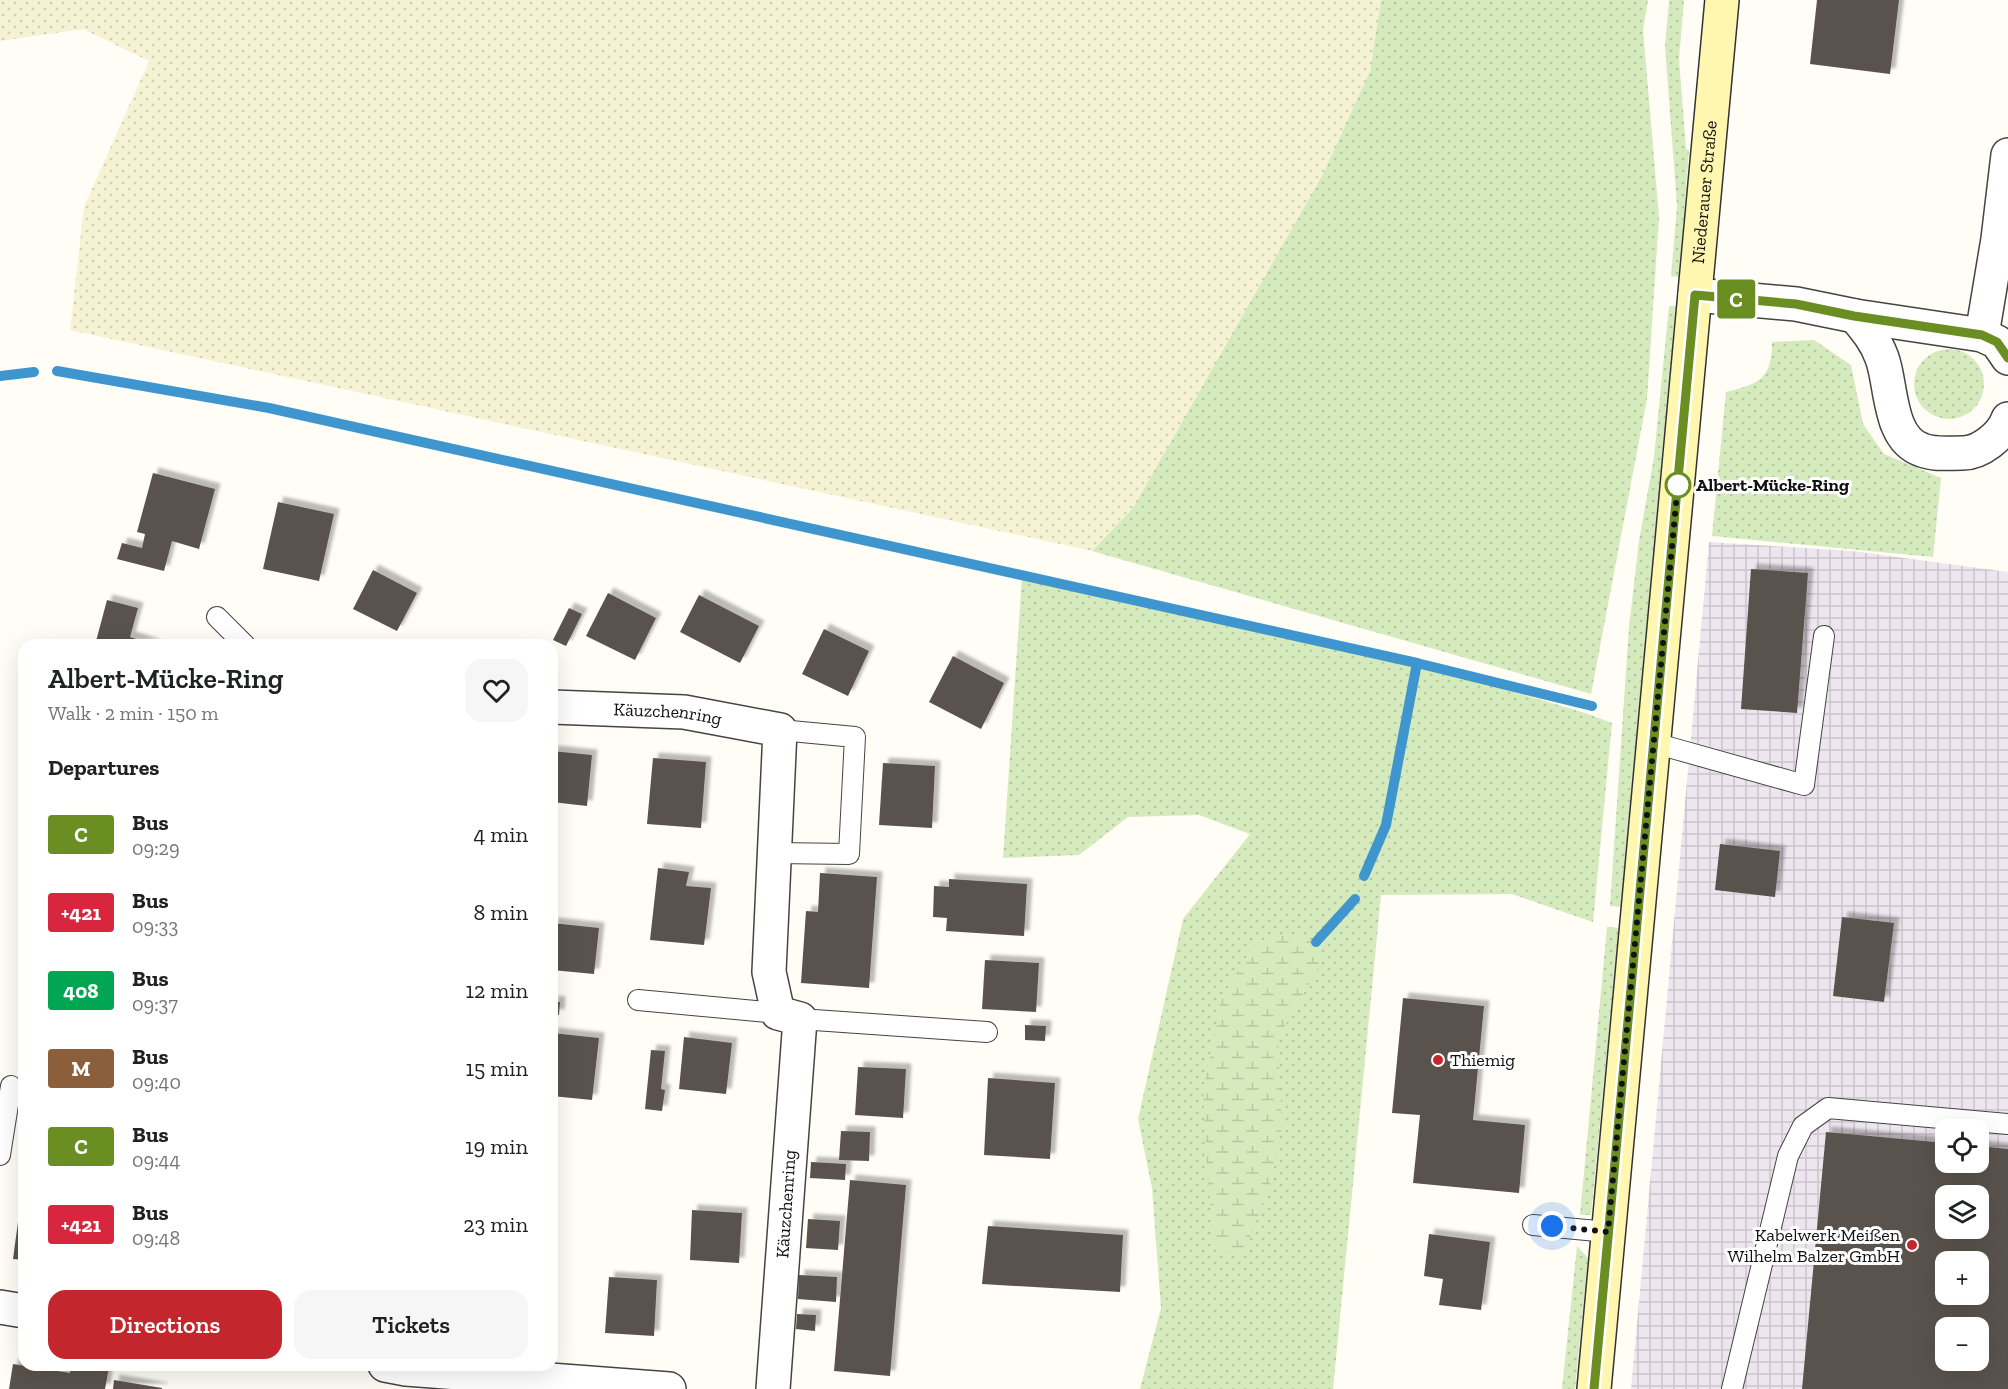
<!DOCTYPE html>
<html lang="en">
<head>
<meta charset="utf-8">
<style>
  body { margin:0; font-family:"Zilla Slab",serif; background:#f6f6f6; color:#202124; height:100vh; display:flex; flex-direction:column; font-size:22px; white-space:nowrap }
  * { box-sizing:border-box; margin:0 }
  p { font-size:20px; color:#757577 }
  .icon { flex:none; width:33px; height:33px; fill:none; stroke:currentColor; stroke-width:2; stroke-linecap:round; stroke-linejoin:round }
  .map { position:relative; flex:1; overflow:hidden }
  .drawer { position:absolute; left:18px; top:639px; width:540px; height:732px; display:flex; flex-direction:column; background:#fff; border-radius:18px; box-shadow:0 6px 24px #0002 }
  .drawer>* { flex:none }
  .badge { padding:0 12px; border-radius:4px; font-size:21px; line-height:39px }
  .tools { position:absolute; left:1935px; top:1119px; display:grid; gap:12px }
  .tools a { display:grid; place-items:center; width:54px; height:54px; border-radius:12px; background:#fff; box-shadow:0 6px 24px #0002; font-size:30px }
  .you { position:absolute; width:30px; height:30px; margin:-15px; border:4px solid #fff; border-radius:50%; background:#1a73e8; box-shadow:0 0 0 9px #1a73e833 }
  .map>.badge { position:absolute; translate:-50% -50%; box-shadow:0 0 0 3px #fff }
  h2 { padding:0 30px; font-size:22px; line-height:54px }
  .round { display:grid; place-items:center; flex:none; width:63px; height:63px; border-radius:18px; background:#f6f6f6 }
  .headline { display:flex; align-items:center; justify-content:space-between; height:102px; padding:0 30px }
  h1 { font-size:28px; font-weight:600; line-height:45px }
  .cta { display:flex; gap:12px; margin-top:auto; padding:12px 30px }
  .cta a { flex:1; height:69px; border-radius:18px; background:#c4262e; color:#fff; font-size:24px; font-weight:600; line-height:69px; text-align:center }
  .cta a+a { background:#f6f6f6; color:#202124 }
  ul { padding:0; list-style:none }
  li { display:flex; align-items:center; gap:18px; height:78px; padding:0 30px }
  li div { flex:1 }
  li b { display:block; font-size:22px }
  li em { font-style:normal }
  li .badge { min-width:66px; font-weight:700; text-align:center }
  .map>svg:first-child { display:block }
  .industrial { fill:url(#industrial-grid); fill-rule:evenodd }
  .farmland { fill:url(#farmland-dots) }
  .grass { fill:url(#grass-dots) }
  .wetland { fill:url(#wetland-marsh) }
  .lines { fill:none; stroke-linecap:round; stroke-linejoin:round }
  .stream { stroke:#3f96cf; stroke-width:10 }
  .building { fill:#5a524d; fill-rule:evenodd; filter:url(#shadow) }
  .service-casing { stroke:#444; stroke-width:22 }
  .minor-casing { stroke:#444; stroke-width:36 }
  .secondary-casing { stroke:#333; stroke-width:36 }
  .service { stroke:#fff; stroke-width:20 }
  .minor { stroke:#fff; stroke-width:33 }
  .secondary { stroke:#fff6b0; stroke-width:33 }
  .line-casing { stroke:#fff; stroke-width:14 }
  .line { stroke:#6b8e23; stroke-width:9 }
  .walk { stroke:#111; stroke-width:6; stroke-dasharray:0 10.8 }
  .stop-dot { fill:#fff; stroke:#6b8e23; stroke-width:3 }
  .poi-dot { fill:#c4262e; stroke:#fff; stroke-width:2 }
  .labels { text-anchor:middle; stroke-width:6; stroke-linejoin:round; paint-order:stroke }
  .street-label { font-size:18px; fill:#111; stroke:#fff }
  .stop-label { font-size:18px; font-weight:bold; fill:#111; stroke:#fff; text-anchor:start }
  .poi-label { font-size:18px; fill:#111; stroke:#fff; text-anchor:start }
</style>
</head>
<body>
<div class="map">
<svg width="2008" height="1389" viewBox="0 0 2008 1389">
  <defs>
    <pattern id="industrial-grid" width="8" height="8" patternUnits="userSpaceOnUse" patternTransform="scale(1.5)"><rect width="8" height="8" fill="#eee6ef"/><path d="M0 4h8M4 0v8" fill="none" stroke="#cbc4cc"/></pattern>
    <pattern id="farmland-dots" width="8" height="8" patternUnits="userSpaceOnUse" patternTransform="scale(1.5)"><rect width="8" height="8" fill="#f6f3d4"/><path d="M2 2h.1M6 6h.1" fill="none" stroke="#d2cfb5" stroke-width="1.8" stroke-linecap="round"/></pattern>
    <pattern id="grass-dots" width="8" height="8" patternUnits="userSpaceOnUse" patternTransform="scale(1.5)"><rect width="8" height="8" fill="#d5ebbd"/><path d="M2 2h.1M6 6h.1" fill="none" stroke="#b6c8a1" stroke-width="1.8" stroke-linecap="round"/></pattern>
    <pattern id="wetland-marsh" width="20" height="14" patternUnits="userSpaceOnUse" patternTransform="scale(1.5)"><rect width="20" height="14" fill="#d5ebbd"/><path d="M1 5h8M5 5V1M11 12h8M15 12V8" fill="none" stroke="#b6c8a1"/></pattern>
    <filter id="shadow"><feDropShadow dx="5.5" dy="-5.5" stdDeviation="1.5" flood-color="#0004"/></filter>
  </defs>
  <rect width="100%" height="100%" fill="#fffdf5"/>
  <!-- industrial -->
  <path class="industrial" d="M 1709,542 L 1852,551 L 2008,572 L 2008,1389 L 1631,1389 ZM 1946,1130 L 1978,1130 L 1978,1162 L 1946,1162 ZM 1946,1196 L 1978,1196 L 1978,1228 L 1946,1228 ZM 1946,1262 L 1978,1262 L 1978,1294 L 1946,1294 ZM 1946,1328 L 1978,1328 L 1978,1360 L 1946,1360 Z"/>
  <!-- farmland -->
  <path class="farmland" d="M 0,0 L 1381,0 L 1370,71 L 1323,174 L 1133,508 L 1092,551 L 70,330 L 84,207 L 149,61 L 83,29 L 0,41 Z"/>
  <!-- grass -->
  <g class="grass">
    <path d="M 1381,0 L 1648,0 L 1643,30 L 1659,217 L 1647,399 L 1591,694 L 1092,551 L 1133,508 L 1323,174 L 1370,71 Z"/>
    <path d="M 1669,0 L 1684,0 L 1679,59 L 1686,149 L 1689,150 L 1679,277 L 1671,276 L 1677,206 L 1665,46 Z"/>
    <path d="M 1669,306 L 1676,306 L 1621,907 L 1610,906 L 1629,627 L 1639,541 L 1654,457 Z"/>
    <path d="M 1814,340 L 1851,365 L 1863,424 L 1884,454 L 1941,478 L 1933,557 L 1712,536 L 1726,392 C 1759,384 1772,379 1772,342 Z"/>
    <circle cx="1949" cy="384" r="35"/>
    <path d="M 1022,576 L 1417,663 L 1585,713 L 1612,723 L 1593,922 L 1512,894 L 1381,895 L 1333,1389 L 1140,1389 L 1161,1308 L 1152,1188 L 1138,1119 L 1183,919 L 1250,834 L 1199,815 L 1128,817 L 1079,855 L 1003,858 Z"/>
    <path d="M 1607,927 L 1619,928 L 1591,1215 L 1580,1215 Z"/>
    <path d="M 1577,1246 L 1588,1258 L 1575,1389 L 1562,1389 Z"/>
  </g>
  <!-- wetland -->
  <path class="wetland" d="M 1287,933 L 1316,942 L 1322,961 L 1278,1038 L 1282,1126 L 1269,1190 L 1242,1256 L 1215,1248 L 1207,1171 L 1203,1091 L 1222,998 L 1254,944 Z"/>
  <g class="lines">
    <!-- stream -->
    <g class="stream">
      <path d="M 57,371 L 269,408 L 1417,663 L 1592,706"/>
      <path d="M 0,376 L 34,372"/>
      <path d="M 1364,876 L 1386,825 L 1417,663"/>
      <path d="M 1316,942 L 1355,899"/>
    </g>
  </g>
  <!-- building -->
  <g class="building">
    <path d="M 1817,0 L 1899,0 L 1890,74 L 1810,64 Z"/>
    <path d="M 153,473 L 215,489 L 199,549 L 172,541 L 164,571 L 117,559 L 122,543 L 142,548 L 145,534 L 137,532 Z"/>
    <path d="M 278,502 L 334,514 L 319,581 L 263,569 Z"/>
    <path d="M 1751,569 L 1808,573 L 1797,713 L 1741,709 Z"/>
    <path d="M 373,570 L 417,593 L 397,631 L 353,609 Z"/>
    <path d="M 608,593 L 656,618 L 635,660 L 586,636 Z"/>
    <path d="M 699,595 L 759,626 L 740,663 L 680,632 Z"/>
    <path d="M 107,600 L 138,608 L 130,637 L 156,645 L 95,645 Z"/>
    <path d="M 569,608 L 582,614 L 566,646 L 553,640 Z"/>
    <path d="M 824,629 L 869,651 L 848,696 L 802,674 Z"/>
    <path d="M 953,656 L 1004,683 L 981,729 L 929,702 Z"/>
    <path d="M 552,751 L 592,755 L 587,806 L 552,802 Z"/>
    <path d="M 653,758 L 706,762 L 701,828 L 647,824 Z"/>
    <path d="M 883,763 L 935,766 L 932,828 L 879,825 Z"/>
    <path d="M 1720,844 L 1780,851 L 1775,897 L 1715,890 Z"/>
    <path d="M 658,868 L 689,872 L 686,886 L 711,888 L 704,945 L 650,940 Z"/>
    <path d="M 820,873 L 877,877 L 869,988 L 801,983 L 806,911 L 818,912 Z"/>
    <path d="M 949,879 L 1027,884 L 1024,936 L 946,931 L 947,918 L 933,917 L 934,886 L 949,887 Z"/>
    <path d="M 1842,917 L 1894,923 L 1884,1002 L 1833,996 Z"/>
    <path d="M 552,923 L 599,928 L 594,974 L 552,970 Z"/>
    <path d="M 985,960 L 1039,963 L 1036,1012 L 982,1009 Z"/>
    <path d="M 1403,998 L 1484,1006 L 1473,1120 L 1525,1125 L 1519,1193 L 1413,1183 L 1420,1115 L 1392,1113 Z"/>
    <path d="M 552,1001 L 560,1002 L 559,1015 L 552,1014 Z"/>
    <path d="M 1025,1025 L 1046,1026 L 1045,1041 L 1025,1040 Z"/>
    <path d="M 552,1033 L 599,1038 L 592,1100 L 552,1096 Z"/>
    <path d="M 684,1037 L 732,1043 L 726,1094 L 679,1089 Z"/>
    <path d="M 651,1050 L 665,1051 L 661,1089 L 665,1090 L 662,1111 L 645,1109 Z"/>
    <path d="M 858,1067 L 906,1069 L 903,1118 L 855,1115 Z"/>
    <path d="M 988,1078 L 1055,1083 L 1050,1159 L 984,1155 Z"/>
    <path d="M 841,1131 L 870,1132 L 869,1161 L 839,1160 Z"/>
    <path d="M 1826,1132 L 1946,1143 L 1946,1162 L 1978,1162 L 1978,1146 L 2008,1149 L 2008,1389 L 1802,1389 ZM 1946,1196 L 1978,1196 L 1978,1228 L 1946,1228 ZM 1946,1262 L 1978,1262 L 1978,1294 L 1946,1294 ZM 1946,1328 L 1978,1328 L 1978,1360 L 1946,1360 Z"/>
    <path d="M 811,1162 L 846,1164 L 845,1180 L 810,1178 Z"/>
    <path d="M 850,1180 L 906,1185 L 890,1376 L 834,1371 Z"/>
    <path d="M 21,1200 L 24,1201 L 24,1260 L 13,1259 Z"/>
    <path d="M 692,1210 L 742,1213 L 739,1263 L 690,1260 Z"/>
    <path d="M 808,1219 L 840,1221 L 838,1250 L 806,1248 Z"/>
    <path d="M 988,1226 L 1123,1235 L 1120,1292 L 982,1284 Z"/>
    <path d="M 1429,1234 L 1490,1242 L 1481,1310 L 1439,1305 L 1443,1279 L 1424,1276 Z"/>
    <path d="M 799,1275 L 837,1277 L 836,1302 L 798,1299 Z"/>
    <path d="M 609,1277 L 657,1280 L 654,1336 L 605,1333 Z"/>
    <path d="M 797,1314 L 816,1315 L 815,1331 L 796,1329 Z"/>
    <path d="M 13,1364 L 70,1373 L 71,1365 L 109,1367 L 105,1389 L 9,1389 Z"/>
    <path d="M 114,1380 L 162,1388 L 162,1389 L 113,1389 Z"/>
  </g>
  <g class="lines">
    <!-- service casing -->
    <g class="service-casing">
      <g id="service">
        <path d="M 217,617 L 245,645"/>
        <path d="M 1654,743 L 1804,785 L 1824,636"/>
        <path d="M 775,853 L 849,854 L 855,737 L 780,730"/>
        <path d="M 638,1000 L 778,1013"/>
        <path d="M 800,1019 L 987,1032"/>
        <path d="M 0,1155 L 11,1086"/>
        <path d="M 1533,1225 L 1608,1232"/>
        <path d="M 1732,1389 L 1788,1156 L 1803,1126 L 1828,1108 L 2008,1124"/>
      </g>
    </g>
    <!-- minor casing -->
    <g class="minor-casing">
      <g id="minor">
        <path d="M 1695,295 L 1796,304 L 1855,316 L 1982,335 L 1997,342 L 2008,358"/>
        <path d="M 1855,316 C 1866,329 1876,341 1882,358 C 1892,385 1888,439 1922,450 C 1935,455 1949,453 1963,453 C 1980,453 2002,436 2008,419"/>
        <path d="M 1982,335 L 1998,239 L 2008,155"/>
        <path id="s1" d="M 552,707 L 684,712 L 780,730 L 769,972 L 778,1013 L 800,1019 L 773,1389"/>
        <path d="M 0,1307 L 24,1311"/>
        <path d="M 385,1365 L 406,1369 L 669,1389"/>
      </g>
    </g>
    <!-- secondary casing -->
    <g class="secondary-casing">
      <g id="secondary">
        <path id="s2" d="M 1594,1389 L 1722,0"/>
      </g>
    </g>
    <!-- service -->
    <use href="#service" class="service"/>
    <!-- minor -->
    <use href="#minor" class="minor"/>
    <!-- secondary -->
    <use href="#secondary" class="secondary"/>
  </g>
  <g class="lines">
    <!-- line casing -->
    <g class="line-casing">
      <path id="line" d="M 1594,1389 L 1695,295 L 1796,304 L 1854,316 L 1982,335 L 1997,342 L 2008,358"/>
    </g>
    <!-- line -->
    <use href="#line" class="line"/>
    <!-- walk -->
    <path class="walk" d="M 1552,1226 L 1608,1232 L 1678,482 L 1678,485"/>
  </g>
  <!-- markers -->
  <circle class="stop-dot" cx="1678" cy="485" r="12"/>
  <g class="poi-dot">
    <circle cx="1438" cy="1060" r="6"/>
    <circle cx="1912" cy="1245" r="6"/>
  </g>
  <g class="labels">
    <!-- street labels -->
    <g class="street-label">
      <text dy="6" stroke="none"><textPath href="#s2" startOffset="1202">Niederauer Straße</textPath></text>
      <text dy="6" stroke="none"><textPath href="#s1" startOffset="116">Käuzchenring</textPath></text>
      <text transform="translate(786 1204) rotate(-86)" y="6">Käuzchenring</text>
    </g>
    <!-- stop labels -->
    <g class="stop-label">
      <text x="1696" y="491">Albert-Mücke-Ring</text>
    </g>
    <!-- poi labels -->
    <g class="poi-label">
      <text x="1450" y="1066">Thiemig</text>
      <text x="1900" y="1241" text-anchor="end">Kabelwerk Meißen<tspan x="1900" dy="21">Wilhelm Balzer GmbH</tspan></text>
    </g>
  </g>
</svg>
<div class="tools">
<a><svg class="icon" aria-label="locate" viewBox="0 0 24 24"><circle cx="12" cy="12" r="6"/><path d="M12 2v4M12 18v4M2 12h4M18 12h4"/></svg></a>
<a><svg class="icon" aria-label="layers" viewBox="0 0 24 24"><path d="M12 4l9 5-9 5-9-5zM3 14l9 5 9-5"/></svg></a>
<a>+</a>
<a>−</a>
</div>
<div class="you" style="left:1552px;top:1226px"></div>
<b class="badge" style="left:1736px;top:299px;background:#6b8e23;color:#fff">C</b>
<section class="drawer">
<div class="headline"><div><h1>Albert-Mücke-Ring</h1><p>Walk · 2 min · 150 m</p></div><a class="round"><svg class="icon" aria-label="heart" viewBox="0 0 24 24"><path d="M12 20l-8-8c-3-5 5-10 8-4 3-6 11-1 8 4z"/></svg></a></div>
<h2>Departures</h2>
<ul>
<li><span class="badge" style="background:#6b8e23;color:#fff">C</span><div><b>Bus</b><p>09:29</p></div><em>4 min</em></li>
<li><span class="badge" style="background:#d7263d;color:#fff">+421</span><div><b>Bus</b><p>09:33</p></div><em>8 min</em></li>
<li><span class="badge" style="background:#00a651;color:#fff">408</span><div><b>Bus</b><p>09:37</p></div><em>12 min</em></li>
<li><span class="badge" style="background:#8b5e3c;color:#fff">M</span><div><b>Bus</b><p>09:40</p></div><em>15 min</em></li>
<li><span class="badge" style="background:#6b8e23;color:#fff">C</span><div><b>Bus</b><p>09:44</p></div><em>19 min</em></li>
<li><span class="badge" style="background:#d7263d;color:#fff">+421</span><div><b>Bus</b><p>09:48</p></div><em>23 min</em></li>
</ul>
<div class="cta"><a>Directions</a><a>Tickets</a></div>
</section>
</div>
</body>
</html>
